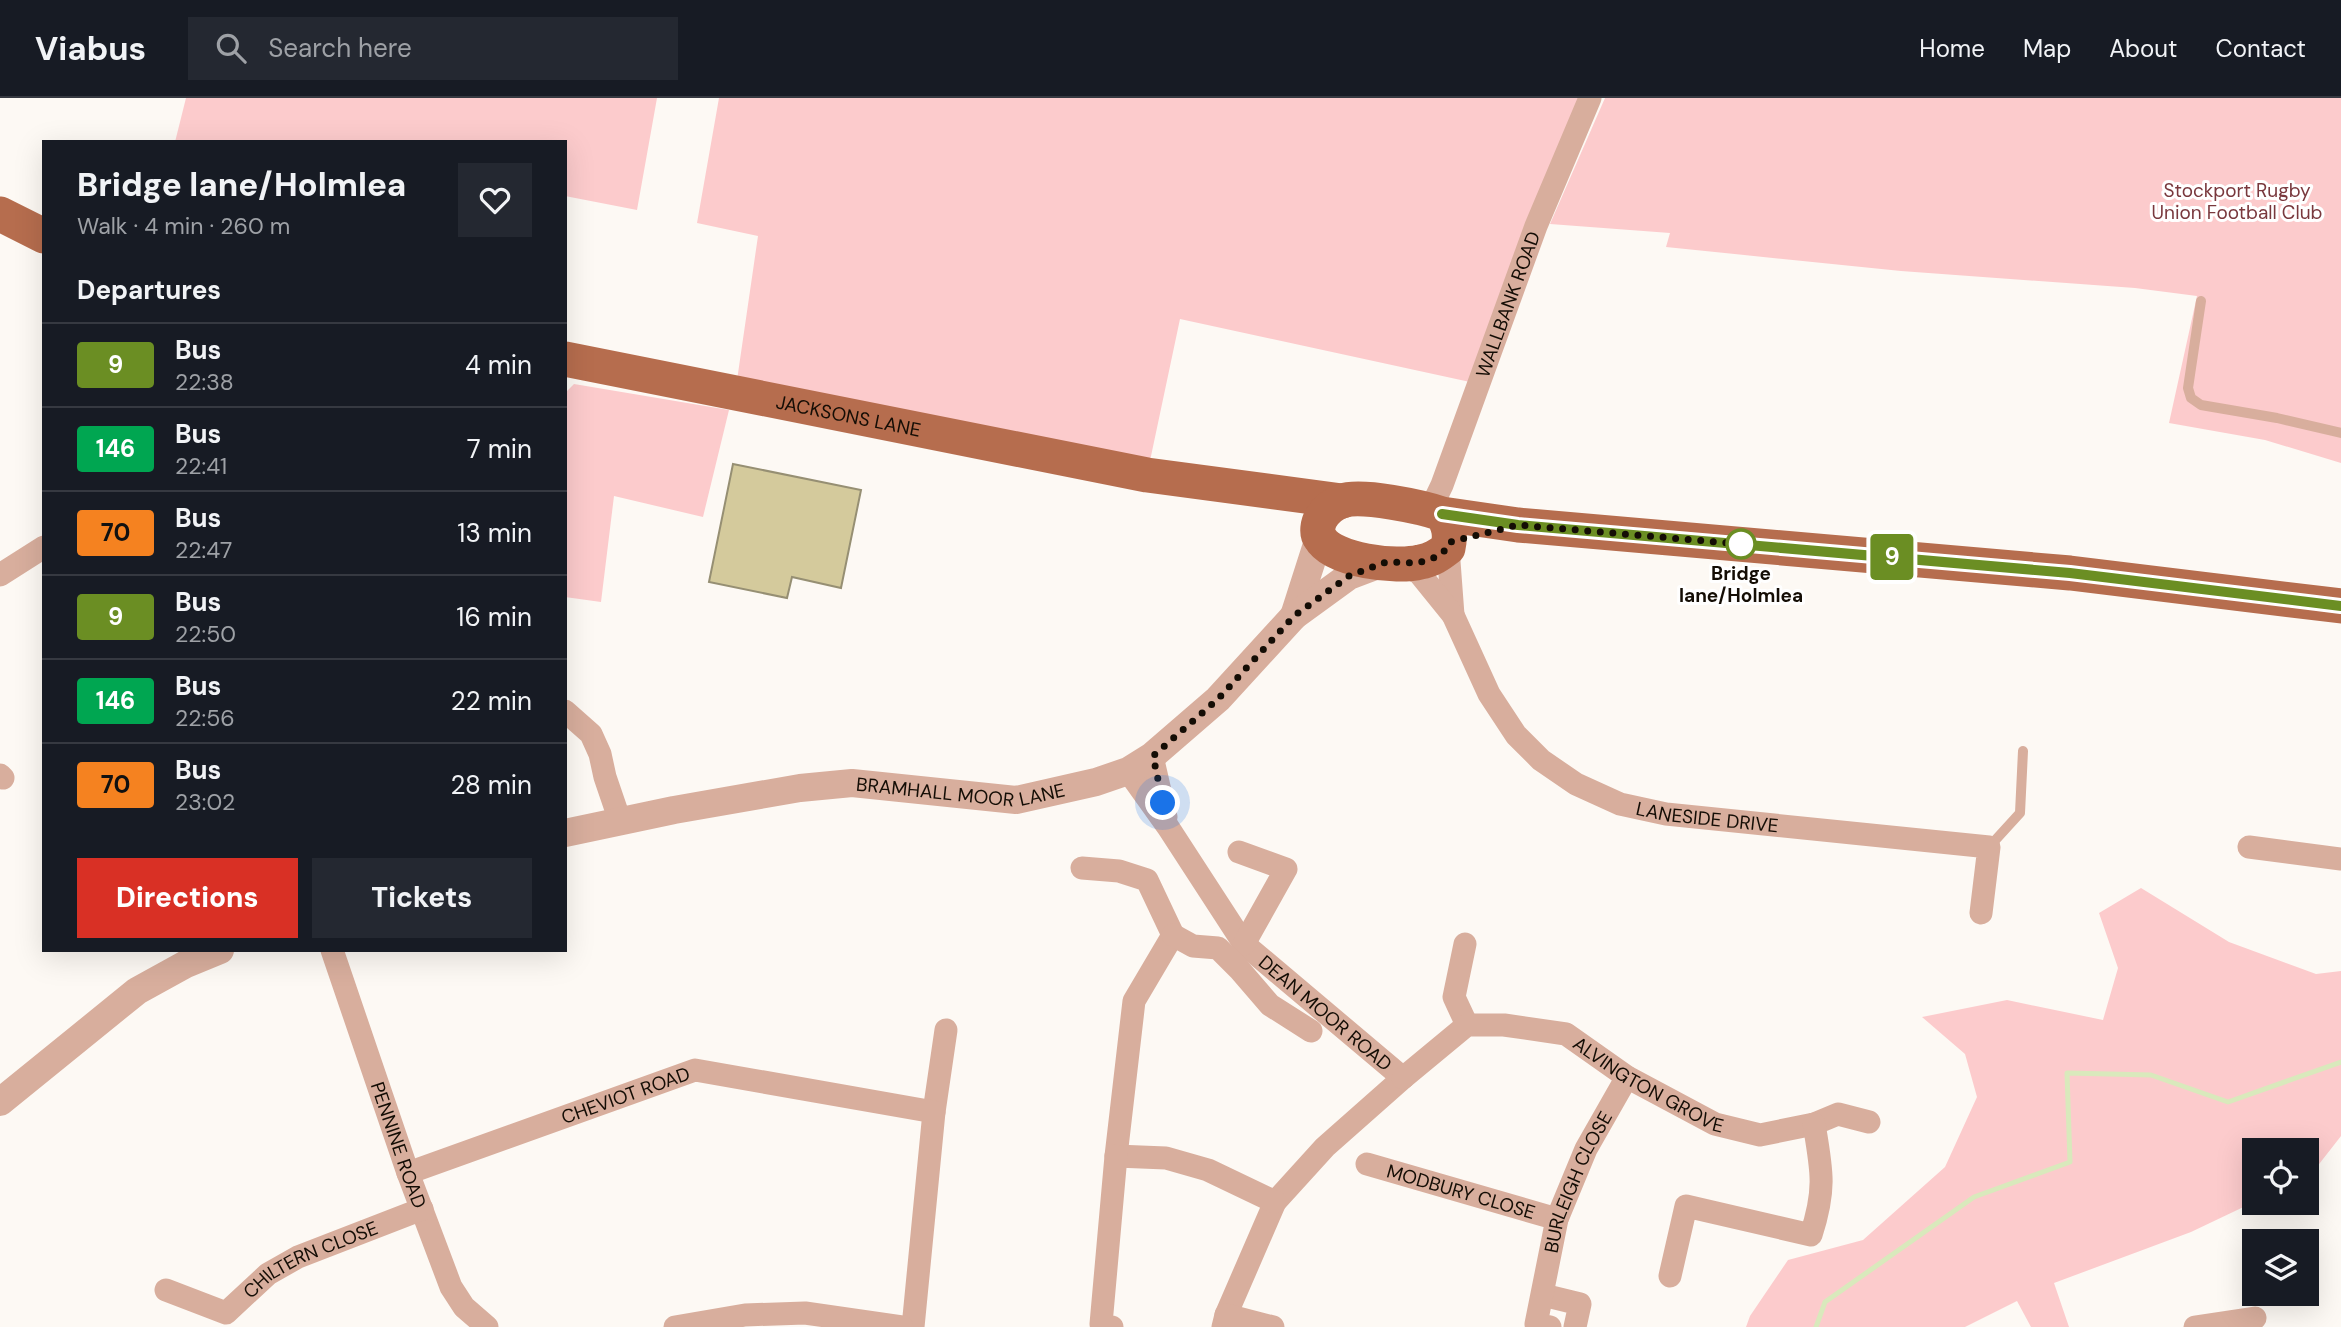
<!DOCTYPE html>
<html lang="en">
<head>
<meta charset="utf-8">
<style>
  body { margin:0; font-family:"DM Sans",sans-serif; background:#242831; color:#f1f3f6; height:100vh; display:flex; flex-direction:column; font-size:26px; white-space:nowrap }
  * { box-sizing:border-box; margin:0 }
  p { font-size:23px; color:#9ea1a6 }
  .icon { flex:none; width:38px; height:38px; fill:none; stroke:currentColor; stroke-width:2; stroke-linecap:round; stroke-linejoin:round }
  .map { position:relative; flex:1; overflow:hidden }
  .drawer { position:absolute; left:42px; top:42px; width:525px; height:812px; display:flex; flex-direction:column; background:#171b24; border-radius:0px; box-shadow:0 7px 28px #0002 }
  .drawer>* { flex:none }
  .badge { padding:0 14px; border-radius:5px; font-size:24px; line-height:46px }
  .buttons { position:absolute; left:2242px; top:1040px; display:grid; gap:14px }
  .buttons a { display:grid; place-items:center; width:77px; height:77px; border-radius:0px; background:#171b24; box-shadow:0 7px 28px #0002; font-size:35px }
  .you { position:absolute; width:35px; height:35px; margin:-18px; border:5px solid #fff; border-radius:50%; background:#1a73e8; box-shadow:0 0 0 10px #1a73e833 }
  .map>.badge { position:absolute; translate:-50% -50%; box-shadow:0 0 0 4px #fff }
  h2 { padding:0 35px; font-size:26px; line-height:63px }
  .round { display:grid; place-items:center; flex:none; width:74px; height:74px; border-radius:0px; background:#242831 }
  .head { display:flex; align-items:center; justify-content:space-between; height:119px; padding:0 35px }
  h1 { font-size:33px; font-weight:800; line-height:52px }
  .button { display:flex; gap:14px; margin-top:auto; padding:14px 35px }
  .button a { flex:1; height:80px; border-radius:0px; background:#d93025; color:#fff; font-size:28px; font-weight:800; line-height:80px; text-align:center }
  .button a+a { background:#242831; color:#f1f3f6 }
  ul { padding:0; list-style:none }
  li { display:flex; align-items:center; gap:21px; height:84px; padding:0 35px; border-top:2px solid #363941 }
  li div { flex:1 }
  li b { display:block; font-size:26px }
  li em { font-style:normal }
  li .badge { min-width:77px; font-weight:700; text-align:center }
  header { display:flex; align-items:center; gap:42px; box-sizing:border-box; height:98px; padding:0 35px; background:#171b24; border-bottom:2px solid #363941 }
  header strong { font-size:33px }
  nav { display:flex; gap:38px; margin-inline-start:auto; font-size:24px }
  .search { width:490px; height:63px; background:#242831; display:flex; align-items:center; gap:18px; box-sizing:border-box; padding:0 24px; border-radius:0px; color:#9ea1a6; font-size:26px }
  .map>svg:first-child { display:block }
  .green { fill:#fccbcc }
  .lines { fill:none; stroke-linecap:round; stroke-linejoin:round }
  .stream { stroke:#d9e9bc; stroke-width:5 }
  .building { fill:#d4ca9c; stroke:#968f73; stroke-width:2 }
  .service { stroke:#d8ae9d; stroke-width:10 }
  .minor { stroke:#d8ae9d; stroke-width:23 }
  .tertiary { stroke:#d8ae9d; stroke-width:28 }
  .primary { stroke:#b66d4e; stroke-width:35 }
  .line-casing { stroke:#fff; stroke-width:16 }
  .line { stroke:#6b8e23; stroke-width:10 }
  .walk { stroke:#140d05; stroke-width:7; stroke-dasharray:0 12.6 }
  .stop-dot { fill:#fff; stroke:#6b8e23; stroke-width:3.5 }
  .labels { text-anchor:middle; stroke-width:6; stroke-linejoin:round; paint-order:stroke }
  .park-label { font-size:19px; fill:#79383d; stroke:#fff }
  .street-label { font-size:19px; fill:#140d05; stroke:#fff }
  .stop-label { font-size:19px; font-weight:bold; fill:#140d05; stroke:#fff }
</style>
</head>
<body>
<header>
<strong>Viabus</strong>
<div class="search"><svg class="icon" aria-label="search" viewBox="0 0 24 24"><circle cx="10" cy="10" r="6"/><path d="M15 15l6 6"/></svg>Search here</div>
<nav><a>Home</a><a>Map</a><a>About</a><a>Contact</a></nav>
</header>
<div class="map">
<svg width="2341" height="1229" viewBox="0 0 2341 1229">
  <rect width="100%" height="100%" fill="#fdf9f4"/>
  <!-- green -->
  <g class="green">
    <path d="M 186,0 L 657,0 L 637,112 L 565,98 L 565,44 L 175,44 Z"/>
    <path d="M 719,0 L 1582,0 L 1470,284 L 1180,221 L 1147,377 L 735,296 L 758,138 L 697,125 Z"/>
    <path d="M 1605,0 L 2341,0 L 2341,365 L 2265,342 L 2169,325 L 2197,198 L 2135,190 L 1901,173 L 1666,149 L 1670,135 L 1550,126 Z"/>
    <path d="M 574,286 L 729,312 L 703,419 L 614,398 L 601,504 L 565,499 L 565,295 Z"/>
    <path d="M 2141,790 L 2229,844 L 2316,876 L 2341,873 L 2341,1038 L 2309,1079 L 2307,1080 L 2306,1052 L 2254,1052 L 2254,1104 L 2191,1134 L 2054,1185 L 2069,1229 L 2031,1229 L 2017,1203 L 1965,1229 L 1746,1229 L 1750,1218 L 1788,1162 L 1863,1142 L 1945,1069 L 1977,999 L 1965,956 L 1922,919 L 2007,902 L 2103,922 L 2118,870 L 2099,815 Z"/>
  </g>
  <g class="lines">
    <!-- stream -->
    <path class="stream" d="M 1816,1229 L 1825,1204 L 1974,1099 L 2070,1064 L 2067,975 L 2151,977 L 2228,1004 L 2341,964"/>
  </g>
  <!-- building -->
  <path class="building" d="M 733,366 L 861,392 L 841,490 L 792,479 L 787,500 L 709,484 Z"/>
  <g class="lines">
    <!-- service -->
    <g class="service">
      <path d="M 2201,203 L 2188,290 L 2191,300 L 2201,307 L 2277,320 L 2341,335"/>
      <path d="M 1989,749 L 2020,715 L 2023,653"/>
    </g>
    <!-- minor -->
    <g class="minor">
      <path id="s1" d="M 1430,412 L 1442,387 L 1536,128 L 1590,0"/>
      <path d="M 1448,450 L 1453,517"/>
      <path id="s2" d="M 1399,465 L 1419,475 L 1453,517 L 1489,596 L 1516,637 L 1541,662 L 1576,686 L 1620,706 L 1666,716 L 1989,749 L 1981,815"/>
      <path d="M 0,477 L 44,449"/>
      <path d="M 565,613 L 591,636 L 600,656 L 605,679 L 620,723"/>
      <path d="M 1152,658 L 1166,719"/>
      <path id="s3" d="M 1128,673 L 1168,729 L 1244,846 L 1403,980 L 1325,1049 L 1275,1104 L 1226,1217 L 1223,1229"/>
      <path d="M 0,677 L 3,680"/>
      <path d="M 2249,749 L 2341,761"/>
      <path d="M 1239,754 L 1286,771 L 1244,846"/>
      <path d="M 1082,770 L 1119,773 L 1147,782 L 1173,837 L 1134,903 L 1116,1058 L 1166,1060 L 1208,1072 L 1275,1104"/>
      <path d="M 1173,837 L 1193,848 L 1218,850 L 1239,871 L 1270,907 L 1311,933"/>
      <path d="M 1465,846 L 1454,899 L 1467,927"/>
      <path id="s4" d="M 332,852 L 408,1075 L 451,1189 L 464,1209 L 487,1229"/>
      <path id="s5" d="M 1403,980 L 1467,927 L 1504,927 L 1566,936 L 1627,979 L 1715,1026 L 1760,1037 L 1814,1026 L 1838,1016 L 1869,1024"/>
      <path d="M 934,1014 L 946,932"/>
      <path id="s6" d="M 1367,1066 L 1557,1121"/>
      <path id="s7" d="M 408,1075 L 695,972 L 934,1014 L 913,1229"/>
      <path d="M 1670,1178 L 1686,1108 L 1811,1137 C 1826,1091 1822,1073 1814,1026"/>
      <path id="s8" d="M 166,1192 L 226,1215 L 268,1176 L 298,1159 L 422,1111"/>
      <path d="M 1543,1197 L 1580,1206 L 1575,1229"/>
      <path d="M 1226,1217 L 1273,1229"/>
      <path d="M 675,1229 L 745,1217 L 805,1215 L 902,1229"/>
      <path d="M 1112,1229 L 1101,1226 L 1116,1058"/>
      <path id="s9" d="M 1550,1229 L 1536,1226 L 1557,1121 L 1586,1051 L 1627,979"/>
      <path d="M 2195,1229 L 2255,1220"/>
    </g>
    <!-- tertiary -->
    <g class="tertiary">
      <path d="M 1294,518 L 1319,440"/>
      <path id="s10" d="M 565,735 L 674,712 L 800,690 L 852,685 L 1016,702 L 1096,684 L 1128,673 L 1152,658 L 1218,601 L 1294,518 L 1349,478 L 1386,464"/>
      <path d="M 0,1004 L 137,893 L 186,866 L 220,852"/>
    </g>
    <!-- primary -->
    <g class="primary">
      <path d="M 0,116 L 44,138"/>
      <path id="s11" d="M 565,261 L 1147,377 L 1342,403"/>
      <path d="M 1442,416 C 1449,428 1451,436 1448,450 C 1439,457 1432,462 1420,464 C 1397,470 1333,463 1320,440 C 1316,435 1318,425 1321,420 C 1326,412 1333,406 1342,403 C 1361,396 1422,409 1442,416 L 1518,427 L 2070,475 L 2341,508"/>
    </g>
  </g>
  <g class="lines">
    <!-- line casing -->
    <g class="line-casing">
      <path id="line" d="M 1442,416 L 1518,427 L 2070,475 L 2341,508"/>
    </g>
    <!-- line -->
    <use href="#line" class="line"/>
    <!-- walk -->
    <path class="walk" d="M 1163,705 L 1153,658 L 1218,601 L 1294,518 L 1349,478 L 1386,464 L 1418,465 L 1436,459 L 1448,450 L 1450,444 L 1518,427 L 1741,446"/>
  </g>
  <!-- markers -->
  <circle class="stop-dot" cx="1741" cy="446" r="14"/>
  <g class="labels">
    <!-- park labels -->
    <g class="park-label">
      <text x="2237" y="99">Stockport Rugby<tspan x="2237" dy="22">Union Football Club</tspan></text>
    </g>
    <!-- street labels -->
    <g class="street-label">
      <text dy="7" stroke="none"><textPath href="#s1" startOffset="220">WALLBANK ROAD</textPath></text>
      <text dy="7" stroke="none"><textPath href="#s11" startOffset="289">JACKSONS LANE</textPath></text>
      <text dy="7" stroke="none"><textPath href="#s10" startOffset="401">BRAMHALL MOOR LANE</textPath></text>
      <text dy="7" stroke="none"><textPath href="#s2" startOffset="427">LANESIDE DRIVE</textPath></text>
      <text dy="7" stroke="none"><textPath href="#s3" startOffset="315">DEAN MOOR ROAD</textPath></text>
      <text dy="7" stroke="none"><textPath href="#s5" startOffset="280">ALVINGTON GROVE</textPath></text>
      <text dy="7" stroke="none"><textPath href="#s7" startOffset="231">CHEVIOT ROAD</textPath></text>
      <text dy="7" stroke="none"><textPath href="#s4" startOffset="206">PENNINE ROAD</textPath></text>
      <text dy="7" stroke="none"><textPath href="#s9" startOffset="163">BURLEIGH CLOSE</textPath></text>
      <text dy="7" stroke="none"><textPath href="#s6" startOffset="98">MODBURY CLOSE</textPath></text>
      <text dy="7" stroke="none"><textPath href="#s8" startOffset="166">CHILTERN CLOSE</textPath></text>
    </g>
    <!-- stop labels -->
    <g class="stop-label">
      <text x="1741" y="482">Bridge<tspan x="1741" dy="22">lane/Holmlea</tspan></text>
    </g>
  </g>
</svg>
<div class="buttons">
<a><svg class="icon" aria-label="locate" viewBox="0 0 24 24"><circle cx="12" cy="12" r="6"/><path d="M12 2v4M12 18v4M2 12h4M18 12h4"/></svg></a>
<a><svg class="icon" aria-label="layers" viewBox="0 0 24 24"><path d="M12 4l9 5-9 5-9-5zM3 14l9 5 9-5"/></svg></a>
</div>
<div class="you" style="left:1163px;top:705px"></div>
<b class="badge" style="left:1892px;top:459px;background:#6b8e23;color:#fff">9</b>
<section class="drawer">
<div class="head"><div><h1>Bridge lane/Holmlea</h1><p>Walk · 4 min · 260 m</p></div><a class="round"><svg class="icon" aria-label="heart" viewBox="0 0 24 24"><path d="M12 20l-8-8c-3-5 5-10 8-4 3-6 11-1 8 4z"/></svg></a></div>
<h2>Departures</h2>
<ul>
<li><span class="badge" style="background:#6b8e23;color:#fff">9</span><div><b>Bus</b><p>22:38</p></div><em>4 min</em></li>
<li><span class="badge" style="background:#00a651;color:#fff">146</span><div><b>Bus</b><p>22:41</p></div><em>7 min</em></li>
<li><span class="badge" style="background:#f58220;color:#111">70</span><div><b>Bus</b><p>22:47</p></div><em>13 min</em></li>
<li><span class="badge" style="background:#6b8e23;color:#fff">9</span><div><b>Bus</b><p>22:50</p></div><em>16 min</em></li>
<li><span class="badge" style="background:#00a651;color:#fff">146</span><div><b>Bus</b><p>22:56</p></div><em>22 min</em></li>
<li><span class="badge" style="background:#f58220;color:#111">70</span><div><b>Bus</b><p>23:02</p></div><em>28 min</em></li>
</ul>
<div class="button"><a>Directions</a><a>Tickets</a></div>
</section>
</div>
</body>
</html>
